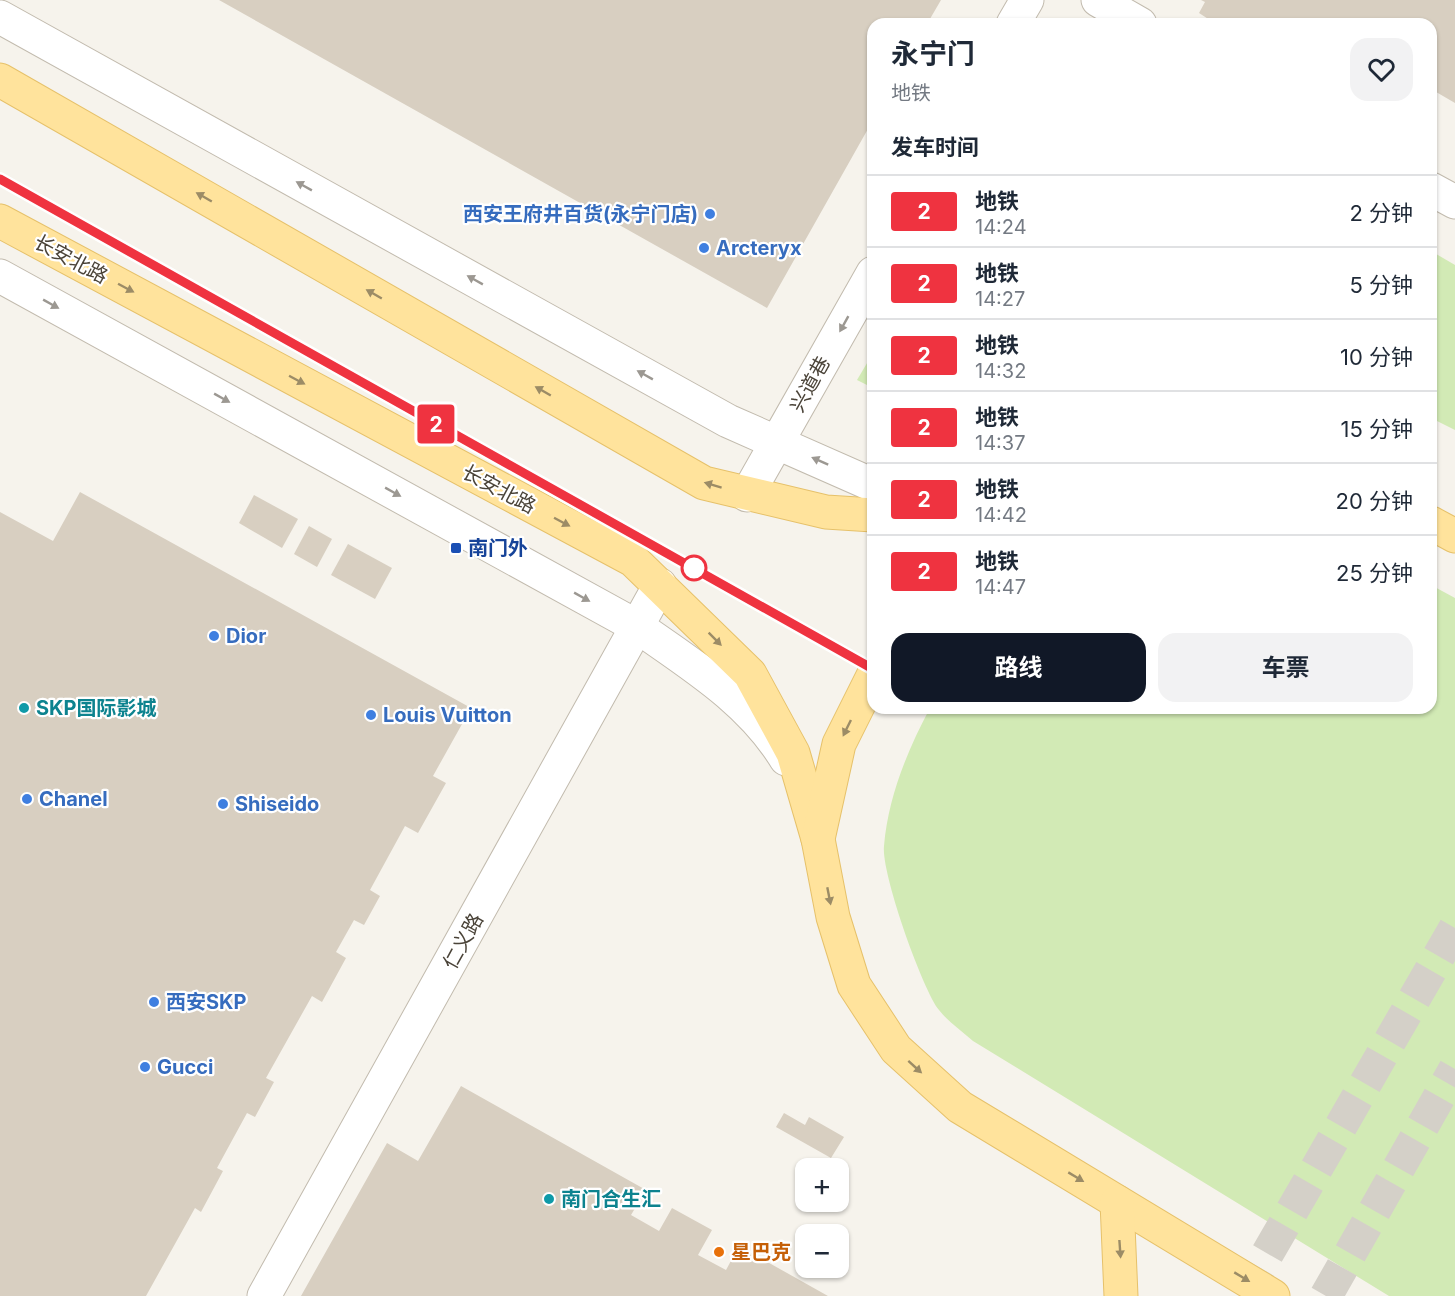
<!DOCTYPE html>
<html lang="zh">
<head>
<meta charset="utf-8">
<style>
  body { margin:0; font-family:Inter,"Noto Sans SC",sans-serif; background:#f2f2f3; color:#1f2937; height:100vh; display:flex; flex-direction:column; font-size:22px; white-space:nowrap }
  * { box-sizing:border-box; margin:0 }
  p { font-size:20px; color:#747a83 }
  .icon { flex:none; width:33px; height:33px; fill:none; stroke:currentColor; stroke-width:2; stroke-linecap:round; stroke-linejoin:round }
  .map { position:relative; flex:1; overflow:hidden }
  .side { position:absolute; left:867px; top:18px; width:570px; height:696px; display:flex; flex-direction:column; background:#fff; border-radius:18px; box-shadow:0 2px 4px #0004 }
  .side>* { flex:none }
  .badge { padding:0 12px; border-radius:4px; font-size:21px; line-height:39px }
  .controls { position:absolute; left:795px; top:1158px; display:grid; gap:12px }
  .controls a { display:grid; place-items:center; width:54px; height:54px; border-radius:12px; background:#fff; box-shadow:0 2px 4px #0004; font-size:30px }
  .map>.badge { position:absolute; translate:-50% -50%; box-shadow:0 0 0 3px #fff }
  h2 { padding:0 24px; font-size:22px; line-height:54px }
  .round { display:grid; place-items:center; flex:none; width:63px; height:63px; border-radius:18px; background:#f2f2f3 }
  .overview { display:flex; align-items:center; justify-content:space-between; height:102px; padding:0 24px }
  h1 { font-size:28px; font-weight:700; line-height:45px }
  .button { display:flex; gap:12px; margin-top:auto; padding:12px 24px }
  .button a { flex:1; height:69px; border-radius:18px; background:#111827; color:#fff; font-size:24px; font-weight:700; line-height:69px; text-align:center }
  .button a+a { background:#f2f2f3; color:#1f2937 }
  ul { padding:0; list-style:none }
  li { display:flex; align-items:center; gap:18px; height:72px; padding:0 24px; border-top:2px solid #e0e1e3 }
  li div { flex:1 }
  li b { display:block; font-size:22px }
  li em { font-style:normal }
  li .badge { min-width:66px; font-weight:700; text-align:center }
  .map>svg:first-child { display:block }
  .green { fill:#d2eab5 }
  .building { fill:#d8cfc1 }
  .lines { fill:none; stroke-linecap:round; stroke-linejoin:round }
  .primary-tunnel { stroke:#d4d0c8; stroke-width:33; stroke-dasharray:33 16; stroke-linecap:butt }
  .minor-casing { stroke:#c2bbae; stroke-width:35 }
  .tertiary-casing { stroke:#c2bbae; stroke-width:35 }
  .primary-casing { stroke:#e6c16a; stroke-width:35 }
  .minor { stroke:#fff; stroke-width:33 }
  .tertiary { stroke:#fff; stroke-width:33 }
  .primary { stroke:#ffe39c; stroke-width:33 }
  .oneway { fill:#9c9892 }
  .oneway2 { fill:#9c8c66 }
  .line-casing { stroke:#fff; stroke-width:14 }
  .line { stroke:#ef3340; stroke-width:9 }
  .shop-dot { fill:#3f7fe0; stroke:#fff; stroke-width:2 }
  .transit-dot { fill:#1a4fb4; stroke:#fff; stroke-width:2 }
  .stop-dot { fill:#fff; stroke:#ef3340; stroke-width:3 }
  .culture-dot { fill:#0f9aa8; stroke:#fff; stroke-width:2 }
  .food-dot { fill:#e8710a; stroke:#fff; stroke-width:2 }
  .labels { text-anchor:middle; stroke-width:4.5; stroke-linejoin:round; paint-order:stroke }
  .shop-label { font-size:20px; font-weight:bold; fill:#366cbe; stroke:#fff; text-anchor:start }
  .street-label { font-size:20px; fill:#4b4439; stroke:#fff }
  .transit-label { font-size:20px; font-weight:bold; fill:#164399; stroke:#fff; text-anchor:start }
  .culture-label { font-size:20px; font-weight:bold; fill:#0d838f; stroke:#fff; text-anchor:start }
  .food-label { font-size:20px; font-weight:bold; fill:#c56008; stroke:#fff; text-anchor:start }
</style>
</head>
<body>
<div class="map">
<svg width="1455" height="1296" viewBox="0 0 1455 1296">
  <rect width="100%" height="100%" fill="#f6f3ec"/>
  <!-- green -->
  <g class="green">
    <path d="M 1431,251 L 1455,265 L 1455,430 L 1431,418 Z"/>
    <path d="M 873,353 L 873,388 L 857,380 Z"/>
    <path d="M 1431,585 L 1455,598 L 1455,1296 L 1389,1296 L 973,1041 C 962,1031 948,1022 939,1010 C 922,988 881,873 884,846 C 888,798 907,751 930,708 L 1431,708 Z"/>
  </g>
  <!-- building -->
  <g class="building">
    <path d="M 219,0 L 941,0 L 927,24 L 873,24 L 873,120 L 767,308 Z"/>
    <path d="M 1201,0 L 1455,0 L 1455,103 L 1431,89 L 1431,24 L 1216,24 L 1199,13 L 1205,2 Z"/>
    <path d="M 80,492 L 471,708 L 433,776 L 446,783 L 418,833 L 405,826 L 370,890 L 380,896 L 364,925 L 354,920 L 336,952 L 346,958 L 322,1002 L 312,996 L 266,1078 L 274,1082 L 255,1117 L 247,1113 L 217,1168 L 223,1171 L 201,1212 L 195,1208 L 146,1296 L 0,1296 L 0,512 L 53,541 Z"/>
    <path d="M 254,495 L 298,519 L 282,548 L 239,523 Z"/>
    <path d="M 309,526 L 332,539 L 317,567 L 294,554 Z"/>
    <path d="M 348,544 L 392,568 L 375,599 L 331,575 Z"/>
    <path d="M 461,1086 L 646,1190 L 631,1215 L 659,1231 L 672,1208 L 712,1230 L 698,1255 L 726,1270 L 739,1246 L 828,1296 L 301,1296 L 387,1143 L 418,1161 Z"/>
    <path d="M 784,1113 L 805,1125 L 809,1117 L 844,1137 L 831,1158 L 776,1127 Z"/>
  </g>
  <g class="lines">
    <!-- primary-tunnel -->
    <g class="primary-tunnel">
      <path d="M 1243,1296 L 1455,928"/>
      <path d="M 1326,1296 L 1455,1069"/>
    </g>
    <!-- minor casing -->
    <g class="minor-casing">
      <g id="minor">
        <path d="M 1098,0 L 1140,24"/>
        <path d="M 0,17 L 728,421 L 873,485"/>
        <path d="M 1013,24 L 1027,0"/>
        <path d="M 1431,189 L 1455,202"/>
        <path d="M 0,276 L 638,627 C 692,665 751,701 786,759"/>
        <path d="M 747,495 L 873,273"/>
      </g>
    </g>
    <!-- tertiary casing -->
    <g class="tertiary-casing">
      <path id="tertiary" d="M 264,1296 L 660,585"/>
    </g>
    <!-- primary casing -->
    <g class="primary-casing">
      <g id="primary">
        <path d="M 0,80 L 704,483 L 826,512 L 873,515"/>
        <path d="M 0,221 L 633,560 L 750,674 L 793,753 L 818,839"/>
        <path d="M 1431,523 L 1455,536"/>
        <path d="M 873,676 L 839,744 L 818,839 L 833,917 L 854,985 L 896,1049 L 960,1107 L 1273,1296"/>
        <path d="M 1117,1202 L 1121,1296"/>
      </g>
    </g>
    <!-- minor -->
    <use href="#minor" class="minor"/>
    <!-- tertiary -->
    <use href="#tertiary" class="tertiary"/>
    <!-- primary -->
    <use href="#primary" class="primary"/>
  </g>
  <!-- one-way arrows -->
  <defs><path id="oneway-solid" d="M-6-.8H1V-3.2L6.5 0L1 3.2V.8H-6Z" transform="scale(1.5)"/></defs>
  <g class="oneway">
    <use href="#oneway-solid" transform="translate(304 186) rotate(-151)"/>
    <use href="#oneway-solid" transform="translate(475 280) rotate(-151)"/>
    <use href="#oneway-solid" transform="translate(51 304) rotate(29)"/>
    <use href="#oneway-solid" transform="translate(844 324) rotate(119)"/>
    <use href="#oneway-solid" transform="translate(645 375) rotate(-151)"/>
    <use href="#oneway-solid" transform="translate(222 398) rotate(29)"/>
    <use href="#oneway-solid" transform="translate(820 461) rotate(-156)"/>
    <use href="#oneway-solid" transform="translate(393 492) rotate(29)"/>
    <use href="#oneway-solid" transform="translate(582 597) rotate(29)"/>
  </g>
  <g class="oneway2">
    <use href="#oneway-solid" transform="translate(204 197) rotate(-150)"/>
    <use href="#oneway-solid" transform="translate(126 288) rotate(28)"/>
    <use href="#oneway-solid" transform="translate(374 294) rotate(-150)"/>
    <use href="#oneway-solid" transform="translate(297 380) rotate(28)"/>
    <use href="#oneway-solid" transform="translate(543 391) rotate(-150)"/>
    <use href="#oneway-solid" transform="translate(713 485) rotate(-163)"/>
    <use href="#oneway-solid" transform="translate(562 522) rotate(28)"/>
    <use href="#oneway-solid" transform="translate(715 639) rotate(45)"/>
    <use href="#oneway-solid" transform="translate(847 728) rotate(116)"/>
    <use href="#oneway-solid" transform="translate(829 896) rotate(79)"/>
    <use href="#oneway-solid" transform="translate(915 1067) rotate(42)"/>
    <use href="#oneway-solid" transform="translate(1076 1177) rotate(31)"/>
    <use href="#oneway-solid" transform="translate(1120 1249) rotate(86)"/>
    <use href="#oneway-solid" transform="translate(1242 1277) rotate(31)"/>
  </g>
  <g class="lines">
    <!-- line casing -->
    <g class="line-casing">
      <path id="line" d="M 0,179 L 873,669"/>
    </g>
    <!-- line -->
    <use href="#line" class="line"/>
  </g>
  <!-- markers -->
  <g class="shop-dot">
    <circle cx="710" cy="214" r="6"/>
    <circle cx="704" cy="248" r="6"/>
    <circle cx="214" cy="636" r="6"/>
    <circle cx="371" cy="715" r="6"/>
    <circle cx="27" cy="799" r="6"/>
    <circle cx="223" cy="804" r="6"/>
    <circle cx="154" cy="1002" r="6"/>
    <circle cx="145" cy="1067" r="6"/>
  </g>
  <rect class="transit-dot" x="450" y="542" width="12" height="12" rx="3"/>
  <circle class="stop-dot" cx="694" cy="568" r="12"/>
  <g class="culture-dot">
    <circle cx="24" cy="708" r="6"/>
    <circle cx="549" cy="1199" r="6"/>
  </g>
  <circle class="food-dot" cx="719" cy="1252" r="6"/>
  <g class="labels">
    <!-- shop labels -->
    <g class="shop-label">
      <text x="698" y="221" text-anchor="end">西安王府井百货(永宁门店)</text>
      <text x="716" y="255">Arcteryx</text>
      <text x="226" y="643">Dior</text>
      <text x="383" y="722">Louis Vuitton</text>
      <text x="39" y="806">Chanel</text>
      <text x="235" y="811">Shiseido</text>
      <text x="166" y="1009">西安SKP</text>
      <text x="157" y="1074">Gucci</text>
    </g>
    <!-- street labels -->
    <g class="street-label">
      <text transform="translate(71 259) rotate(28)" y="7">长安北路</text>
      <text transform="translate(810 384) rotate(-61)" y="7">兴道巷</text>
      <text transform="translate(499 489) rotate(28)" y="7">长安北路</text>
      <text transform="translate(463 941) rotate(-61)" y="7">仁义路</text>
    </g>
    <!-- transit labels -->
    <g class="transit-label">
      <text x="468" y="555">南门外</text>
    </g>
    <!-- culture labels -->
    <g class="culture-label">
      <text x="36" y="715">SKP国际影城</text>
      <text x="561" y="1206">南门合生汇</text>
    </g>
    <!-- food labels -->
    <g class="food-label">
      <text x="731" y="1259">星巴克</text>
    </g>
  </g>
</svg>
<div class="controls">
<a>+</a>
<a>−</a>
</div>
<b class="badge" style="left:436px;top:424px;background:#ef3340;color:#fff">2</b>
<section class="side">
<div class="overview"><div><h1>永宁门</h1><p>地铁</p></div><a class="round"><svg class="icon" aria-label="heart" viewBox="0 0 24 24"><path d="M12 20l-8-8c-3-5 5-10 8-4 3-6 11-1 8 4z"/></svg></a></div>
<h2>发车时间</h2>
<ul>
<li><span class="badge" style="background:#ef3340;color:#fff">2</span><div><b>地铁</b><p>14:24</p></div><em>2 分钟</em></li>
<li><span class="badge" style="background:#ef3340;color:#fff">2</span><div><b>地铁</b><p>14:27</p></div><em>5 分钟</em></li>
<li><span class="badge" style="background:#ef3340;color:#fff">2</span><div><b>地铁</b><p>14:32</p></div><em>10 分钟</em></li>
<li><span class="badge" style="background:#ef3340;color:#fff">2</span><div><b>地铁</b><p>14:37</p></div><em>15 分钟</em></li>
<li><span class="badge" style="background:#ef3340;color:#fff">2</span><div><b>地铁</b><p>14:42</p></div><em>20 分钟</em></li>
<li><span class="badge" style="background:#ef3340;color:#fff">2</span><div><b>地铁</b><p>14:47</p></div><em>25 分钟</em></li>
</ul>
<div class="button"><a>路线</a><a>车票</a></div>
</section>
</div>
</body>
</html>
